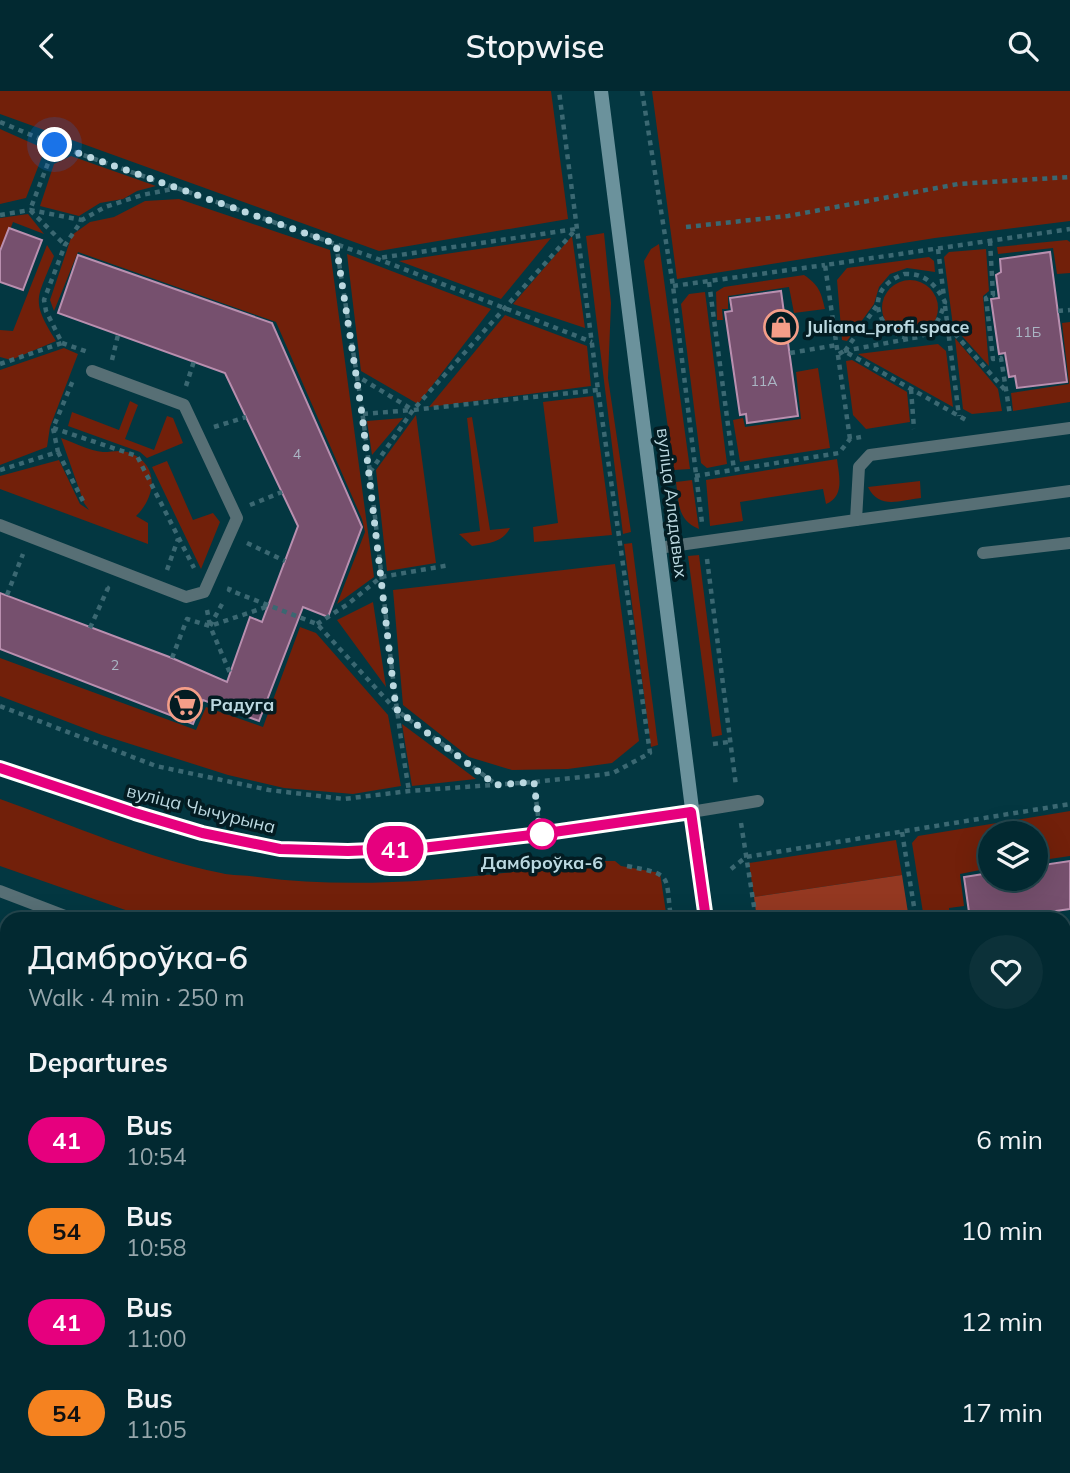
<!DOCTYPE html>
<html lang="en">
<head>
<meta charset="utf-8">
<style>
  body { margin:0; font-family:Mulish,sans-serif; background:#0c3139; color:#f1f3f6; height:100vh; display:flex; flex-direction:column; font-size:26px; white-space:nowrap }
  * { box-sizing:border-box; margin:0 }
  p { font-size:23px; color:#96a6ab }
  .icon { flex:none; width:38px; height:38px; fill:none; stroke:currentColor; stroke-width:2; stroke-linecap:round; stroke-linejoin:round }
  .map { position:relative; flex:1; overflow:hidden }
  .drawer { position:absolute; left:0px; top:821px; width:1071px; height:562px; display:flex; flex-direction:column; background:#022931; border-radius:21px 21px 0 0; box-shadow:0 7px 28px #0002,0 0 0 2px #23454d }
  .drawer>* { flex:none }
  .badge { padding:0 14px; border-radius:23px; font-size:24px; line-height:46px }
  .buttons { position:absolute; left:978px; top:730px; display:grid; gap:14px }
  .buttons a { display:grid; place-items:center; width:70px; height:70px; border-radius:50%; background:#022931; box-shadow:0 7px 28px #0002,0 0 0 2px #23454d; font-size:35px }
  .you { position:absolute; width:35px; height:35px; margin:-18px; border:5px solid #fff; border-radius:50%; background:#1a73e8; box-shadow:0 0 0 10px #1a73e833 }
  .map>.badge { position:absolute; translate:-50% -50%; box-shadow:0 0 0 4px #fff }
  h2 { padding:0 28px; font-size:26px; line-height:63px }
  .round { display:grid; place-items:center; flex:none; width:74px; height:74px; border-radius:37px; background:#0c3139 }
  .summary { display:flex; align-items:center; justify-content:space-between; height:119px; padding:0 28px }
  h1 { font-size:33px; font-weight:600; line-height:52px }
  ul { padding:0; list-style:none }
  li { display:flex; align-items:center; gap:21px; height:91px; padding:0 28px }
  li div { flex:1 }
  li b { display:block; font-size:26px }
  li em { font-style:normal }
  li .badge { min-width:77px; font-weight:700; text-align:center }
  header { display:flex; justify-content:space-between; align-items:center; height:91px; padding:0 28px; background:#022931; font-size:32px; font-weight:600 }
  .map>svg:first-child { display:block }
  .green { fill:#72200a }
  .forest { fill:#943821 }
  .building { fill:#76506e; stroke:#b98faf; stroke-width:2 }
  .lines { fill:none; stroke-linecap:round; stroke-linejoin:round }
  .path { stroke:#3b6872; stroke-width:4.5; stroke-dasharray:5 5; stroke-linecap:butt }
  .lane { stroke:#576f75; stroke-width:12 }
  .secondary { stroke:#6b929c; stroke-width:14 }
  .line-casing { stroke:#fff; stroke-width:16 }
  .line { stroke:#e6007e; stroke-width:10 }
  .walk { stroke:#bbd8e0; stroke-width:7; stroke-dasharray:0 12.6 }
  .stop-dot { fill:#fff; stroke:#e6007e; stroke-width:3.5 }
  .labels { text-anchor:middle; stroke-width:7; stroke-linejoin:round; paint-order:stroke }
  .number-label { font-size:14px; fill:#aab6c4 }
  .poi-label { font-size:18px; font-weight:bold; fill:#bbd8e0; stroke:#031c22; text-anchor:start }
  .street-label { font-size:18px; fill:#bbd8e0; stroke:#031c22 }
  .stop-label { font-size:18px; font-weight:bold; fill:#bbd8e0; stroke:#031c22 }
</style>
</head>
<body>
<header><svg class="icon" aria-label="back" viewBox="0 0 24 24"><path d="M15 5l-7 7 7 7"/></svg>Stopwise<svg class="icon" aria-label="search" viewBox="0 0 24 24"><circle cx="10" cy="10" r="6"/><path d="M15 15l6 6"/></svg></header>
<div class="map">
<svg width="1070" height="1382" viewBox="0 0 1070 1382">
  <rect width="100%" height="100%" fill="#033741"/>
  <!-- green -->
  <g class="green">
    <path d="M 0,0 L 551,0 L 568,128 L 379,160 L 0,23 Z"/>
    <path d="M 652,0 L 1070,0 L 1070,130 L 935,147 L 677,188 Z"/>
    <path d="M 0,38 L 45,58 L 26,107 L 0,113 Z"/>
    <path d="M 71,65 L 156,95 L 137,100 L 123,108 L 100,112 L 79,125 L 40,115 L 54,73 Z"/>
    <path d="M 179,108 L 330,159 L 374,486 L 337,513 L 365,441 L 362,428 L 276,231 L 78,161 L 54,220 L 50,209 L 72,144 L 90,131 L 114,126 L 145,110 Z"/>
    <path d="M 28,123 L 44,143 L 13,131 L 0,166 L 0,127 Z"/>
    <path d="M 604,142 L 611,212 L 608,287 L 631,441 L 623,443 L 586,145 Z"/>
    <path d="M 572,145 L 585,237 L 513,213 Z"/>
    <path d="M 551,147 L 501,208 L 399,170 Z"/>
    <path d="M 1067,149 L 1070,151 L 1070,182 L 1057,183 L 1053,157 L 998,163 L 997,156 Z"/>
    <path d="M 659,153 L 690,378 L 674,379 L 644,170 L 651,158 Z"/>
    <path d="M 47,154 L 54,165 C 37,209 30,208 56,250 L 11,269 L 0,266 L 0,239 L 13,240 Z"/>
    <path d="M 986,158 L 989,200 L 983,205 L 989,275 L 953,235 L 944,166 L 949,161 Z"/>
    <path d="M 347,163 L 491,218 L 418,313 L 361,280 Z"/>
    <path d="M 929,166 L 934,170 L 935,181 L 907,177 L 890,183 L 879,196 L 874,213 L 847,250 L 842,249 L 837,189 L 847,177 Z"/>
    <path d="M 804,184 C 819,194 821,201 825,218 L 794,222 L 789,196 L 728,205 L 728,218 L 722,218 L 723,229 L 717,229 L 716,201 L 724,196 Z"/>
    <circle cx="910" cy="217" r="28"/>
    <path d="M 705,201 L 727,373 L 707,377 L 701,372 L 681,213 L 689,203 Z"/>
    <path d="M 505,224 L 587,255 L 591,295 L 429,316 Z"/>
    <path d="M 1070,231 L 1070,311 L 1013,320 L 1011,302 L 1069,293 L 1062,232 Z"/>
    <path d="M 955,247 L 998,298 L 1002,320 L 972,323 L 963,318 Z"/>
    <path d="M 938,253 L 946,260 L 953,316 L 858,263 Z"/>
    <path d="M 64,257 L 78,263 L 50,336 L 47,356 L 0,374 L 0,279 Z"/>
    <path d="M 852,269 L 907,301 L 910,331 L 866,338 L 853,324 L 846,270 Z"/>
    <path d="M 818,277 L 830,357 L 740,371 L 733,329 L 743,327 L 745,336 L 801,328 L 796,281 Z"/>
    <path d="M 593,305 L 612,444 L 534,451 L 533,436 L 558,432 L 543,311 Z"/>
    <path d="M 130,310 L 138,314 L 125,348 L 154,359 L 167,325 L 173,327 L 183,352 L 147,367 L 140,361 L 68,335 L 72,321 L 119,339 Z"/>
    <path d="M 416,324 L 436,472 L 387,480 L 376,379 Z"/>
    <path d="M 472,326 L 490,439 L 510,437 C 502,452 489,452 472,455 L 459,443 L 480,440 L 467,327 Z"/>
    <path d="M 403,327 L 372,364 L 367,330 Z"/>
    <path d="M 61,347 C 73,351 90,360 103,361 C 113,361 120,358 130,362 C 160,374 156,406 136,425 L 148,432 L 148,453 L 0,398 L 0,385 L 59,369 L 80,413 L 89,419 L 84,412 Z"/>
    <path d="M 837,368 C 839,385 845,405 826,413 L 823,398 L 740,411 L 743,430 L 710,435 L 706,389 Z"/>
    <path d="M 167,370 L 193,429 L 213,422 L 220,431 L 201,478 L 152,376 Z"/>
    <path d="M 692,389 L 699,438 C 677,429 679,412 676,391 Z"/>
    <path d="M 920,390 L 921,407 C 900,409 879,419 868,396 Z"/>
    <path d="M 632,452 L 658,654 L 651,656 L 624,453 Z"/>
    <path d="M 699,464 L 722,644 L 712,646 L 688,465 Z"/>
    <path d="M 615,473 L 639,650 L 612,672 L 568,678 L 512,679 L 469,666 L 403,614 L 393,499 Z"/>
    <path d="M 373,511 L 386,596 L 337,529 Z"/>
    <path d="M 300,536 L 316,542 L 388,624 L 401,695 L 353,703 L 284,697 L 228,684 L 102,644 L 0,605 L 0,567 L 196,639 L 206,616 L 263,636 Z"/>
    <path d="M 402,633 L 476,688 L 412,695 Z"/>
    <path d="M 0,708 C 73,734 145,767 221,782 C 233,785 246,784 258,786 C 373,801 487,784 601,770 L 615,770 L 621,775 L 660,782 L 667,828 L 151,828 L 0,775 Z"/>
    <path d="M 1070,720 L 1070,765 L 1036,770 L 1036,742 L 990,742 L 990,777 L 960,783 L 964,815 L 949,817 L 950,828 L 924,828 L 912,752 L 918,745 Z"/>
    <path d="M 896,749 L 902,784 L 754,806 L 749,772 Z"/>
    <path d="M 511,1376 L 713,1376 L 699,1382 L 509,1382 Z"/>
  </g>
  <!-- forest -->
  <path class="forest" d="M 902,784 L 909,828 L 757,828 L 754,806 Z"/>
  <!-- building -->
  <g class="building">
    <path d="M 9,137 L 42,149 L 23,199 L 0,191 L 0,160 Z"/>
    <path d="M 1050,161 L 1067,291 L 1017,297 L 1015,285 L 1009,286 L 1005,262 L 999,263 L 991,208 L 999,207 L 996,184 L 1001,181 L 1000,168 Z"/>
    <path d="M 78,164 L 272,232 L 362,436 L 328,526 L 303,516 L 259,630 L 203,609 L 193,633 L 0,558 L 0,502 L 172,567 L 227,591 L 250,526 L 262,531 L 298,435 L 225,282 L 58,222 Z"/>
    <path d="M 781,200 L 798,325 L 747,332 L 746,323 L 740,324 L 725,221 L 732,220 L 730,207 Z"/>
    <path d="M 1070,770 L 1070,818 L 998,828 L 970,828 L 964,786 L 990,782 L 990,788 L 1036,788 L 1036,775 Z"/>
  </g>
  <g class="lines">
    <!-- path -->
    <g class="path">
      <path d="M 642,0 L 673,195 L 702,432"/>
      <path d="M 0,31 L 55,54 L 378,168 L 592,251"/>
      <path d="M 55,54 L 30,119 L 65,154"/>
      <path d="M 0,124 L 30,119 L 82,129"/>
      <path d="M 686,136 L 788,125 L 958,93 L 1070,86"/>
      <path d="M 990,150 L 993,204 L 986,207 L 993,268 L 1001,267 L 1010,324"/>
      <path d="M 336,153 L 357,285 L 413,319 L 598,299"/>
      <path d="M 938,158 L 944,206"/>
      <path d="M 904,183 C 925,182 935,193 945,211 C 922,295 835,209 904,183 Z"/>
      <path d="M 709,191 L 734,379"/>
      <path d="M 673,195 L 825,174"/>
      <path d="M 945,215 L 959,325"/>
      <path d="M 1058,220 L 1070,219"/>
      <path d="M 948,235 L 1005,299"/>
      <path d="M 62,252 L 88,261"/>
      <path d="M 844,260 L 908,248"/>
      <path d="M 845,260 L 878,213"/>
      <path d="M 790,262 L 837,254"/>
      <path d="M 839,263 L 844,260 L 966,329"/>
      <path d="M 112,269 L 118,244"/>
      <path d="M 0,273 L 62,252 L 46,220 L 44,209 L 65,154 L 82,129 L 105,116 L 142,104 L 177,97"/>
      <path d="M 357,285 C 378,423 386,562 409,700"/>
      <path d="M 186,295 L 194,270"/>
      <path d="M 911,298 L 914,338"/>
      <path d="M 363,323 L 412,319"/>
      <path d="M 214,336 L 246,326"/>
      <path d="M 53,337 L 137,365 L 194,477"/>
      <path d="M 850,348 L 825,174 L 1070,138"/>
      <path d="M 58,361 L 84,412"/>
      <path d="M 0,379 L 58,361 L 53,337 L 74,287"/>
      <path d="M 370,381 L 413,319 L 576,138 L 379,167"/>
      <path d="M 695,385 L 839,362 L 850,348 L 861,346"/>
      <path d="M 250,414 L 282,401"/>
      <path d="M 247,452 L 285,470"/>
      <path d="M 707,468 L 736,695"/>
      <path d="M 167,479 L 178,448"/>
      <path d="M 230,496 L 229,499 L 317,533 L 395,618 L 497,694"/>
      <path d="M 7,504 L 23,463"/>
      <path d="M 222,513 L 210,535 L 230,582"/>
      <path d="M 207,519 L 210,535"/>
      <path d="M 317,533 L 348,513 L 381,486 L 450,474"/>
      <path d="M 90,537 L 108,497 L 105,496"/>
      <path d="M 172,567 L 187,528 L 210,535 L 266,516"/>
      <path d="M 0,615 L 156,675 L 269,699 L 344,708 L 409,700 L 534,691 L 600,684 L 613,682 L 650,662 L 598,299 L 559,0"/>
      <path d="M 713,653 L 729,651"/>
      <path d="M 534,691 L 538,725"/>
      <path d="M 741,732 L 756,828"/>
      <path d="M 902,741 L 916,828"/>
      <path d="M 627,775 C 674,784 665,783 671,828"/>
      <path d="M 731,778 L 746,766 L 1070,713"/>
      <path d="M 1053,820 L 1054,828"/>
      <path d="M 1064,856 L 1070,855"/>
      <path d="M 1064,1124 L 1070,1123"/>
      <path d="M 1064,1276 L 1070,1274"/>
      <path d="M 743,1382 L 745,1381 L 745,1376"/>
    </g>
    <!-- lane -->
    <g class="lane">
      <path d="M 856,429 L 1070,400"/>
      <path d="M 0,434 L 186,506 L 204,501 L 237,427 L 184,314 L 92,280"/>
      <path d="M 658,457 L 856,429 L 859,376 L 870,364 L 1070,337"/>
      <path d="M 983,462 L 1070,452"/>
      <path d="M 691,721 L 758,710"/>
      <path d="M 0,800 L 73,828"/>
      <path d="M 1064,905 L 1070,945"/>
      <path d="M 1064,1046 L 1070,1045"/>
      <path d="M 0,1147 L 7,1145"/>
      <path d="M 0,1376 L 36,1382"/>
      <path d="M 324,1382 L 331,1376"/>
    </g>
    <!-- secondary -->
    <g class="secondary">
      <path d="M 601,0 L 706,828"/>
      <path d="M 0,677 L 135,722 L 202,742 L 280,758 L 348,760 L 423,757 L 540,743 L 691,721"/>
      <path d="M 1064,1328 L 1070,1327"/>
      <path d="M 786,1376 L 787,1382"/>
      <path d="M 798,1376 L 800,1382"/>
      <path d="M 819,1376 L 841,1382"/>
      <path d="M 876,1382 L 897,1376"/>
    </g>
  </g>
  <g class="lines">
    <!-- line casing -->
    <g class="line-casing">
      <path id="line" d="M 0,677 L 135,722 L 202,742 L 280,758 L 348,760 L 422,757 L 540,743 L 691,721 L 706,828"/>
    </g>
    <!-- line -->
    <use href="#line" class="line"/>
    <!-- walk -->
    <path class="walk" d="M 55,54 L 336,153 L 362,323 L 396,618 L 496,694 L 534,691 L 540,743 L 542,743"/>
  </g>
  <!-- icons -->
  <defs>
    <g id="shop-ring" transform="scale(1.75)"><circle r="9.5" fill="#031c22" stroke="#f49e88" stroke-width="1.5"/><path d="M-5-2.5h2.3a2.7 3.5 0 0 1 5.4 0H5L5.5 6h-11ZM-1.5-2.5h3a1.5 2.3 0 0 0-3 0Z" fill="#f49e88"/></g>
    <g id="supermarket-ring" transform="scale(1.75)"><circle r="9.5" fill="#031c22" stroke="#f49e88" stroke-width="1.5"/><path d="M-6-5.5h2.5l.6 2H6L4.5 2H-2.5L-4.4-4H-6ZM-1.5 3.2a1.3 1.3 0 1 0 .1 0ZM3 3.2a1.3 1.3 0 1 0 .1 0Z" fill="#f49e88"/></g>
  </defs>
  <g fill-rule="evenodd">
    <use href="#shop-ring" x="781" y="236"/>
    <use href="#supermarket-ring" x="185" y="614"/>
  </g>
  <!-- markers -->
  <circle class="stop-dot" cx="542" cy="743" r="14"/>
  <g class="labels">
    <!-- number labels -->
    <g class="number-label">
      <text x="1028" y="246">11Б</text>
      <text x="764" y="295">11А</text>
      <text x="297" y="368">4</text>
      <text x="115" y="579">2</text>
    </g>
    <!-- poi labels -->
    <g class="poi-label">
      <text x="806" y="242">Juliana_profi.space</text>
      <text x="210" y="620">Радуга</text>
    </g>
    <!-- street labels -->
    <g class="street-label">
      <text transform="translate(672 412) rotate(83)" y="6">вуліца Аладавых</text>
      <text transform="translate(201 718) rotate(14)" y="6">вуліца Чычурына</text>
    </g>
    <!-- stop labels -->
    <g class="stop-label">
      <text x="542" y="778">Дамброўка-6</text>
    </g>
  </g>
</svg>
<div class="buttons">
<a><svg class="icon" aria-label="layers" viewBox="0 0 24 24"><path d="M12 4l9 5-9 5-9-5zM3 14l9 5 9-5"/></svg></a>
</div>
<div class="you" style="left:55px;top:54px"></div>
<b class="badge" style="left:395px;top:758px;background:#e6007e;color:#fff">41</b>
<section class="drawer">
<div class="summary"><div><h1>Дамброўка-6</h1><p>Walk · 4 min · 250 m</p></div><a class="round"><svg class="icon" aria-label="heart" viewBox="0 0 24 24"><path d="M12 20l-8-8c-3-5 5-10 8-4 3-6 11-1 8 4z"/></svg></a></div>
<h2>Departures</h2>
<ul>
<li><span class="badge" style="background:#e6007e;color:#fff">41</span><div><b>Bus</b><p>10:54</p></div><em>6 min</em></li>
<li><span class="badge" style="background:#f58220;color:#111">54</span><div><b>Bus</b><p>10:58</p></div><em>10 min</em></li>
<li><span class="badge" style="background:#e6007e;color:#fff">41</span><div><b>Bus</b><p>11:00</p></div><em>12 min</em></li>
<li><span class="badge" style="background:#f58220;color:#111">54</span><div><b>Bus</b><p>11:05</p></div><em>17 min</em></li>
</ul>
</section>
</div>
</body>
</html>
